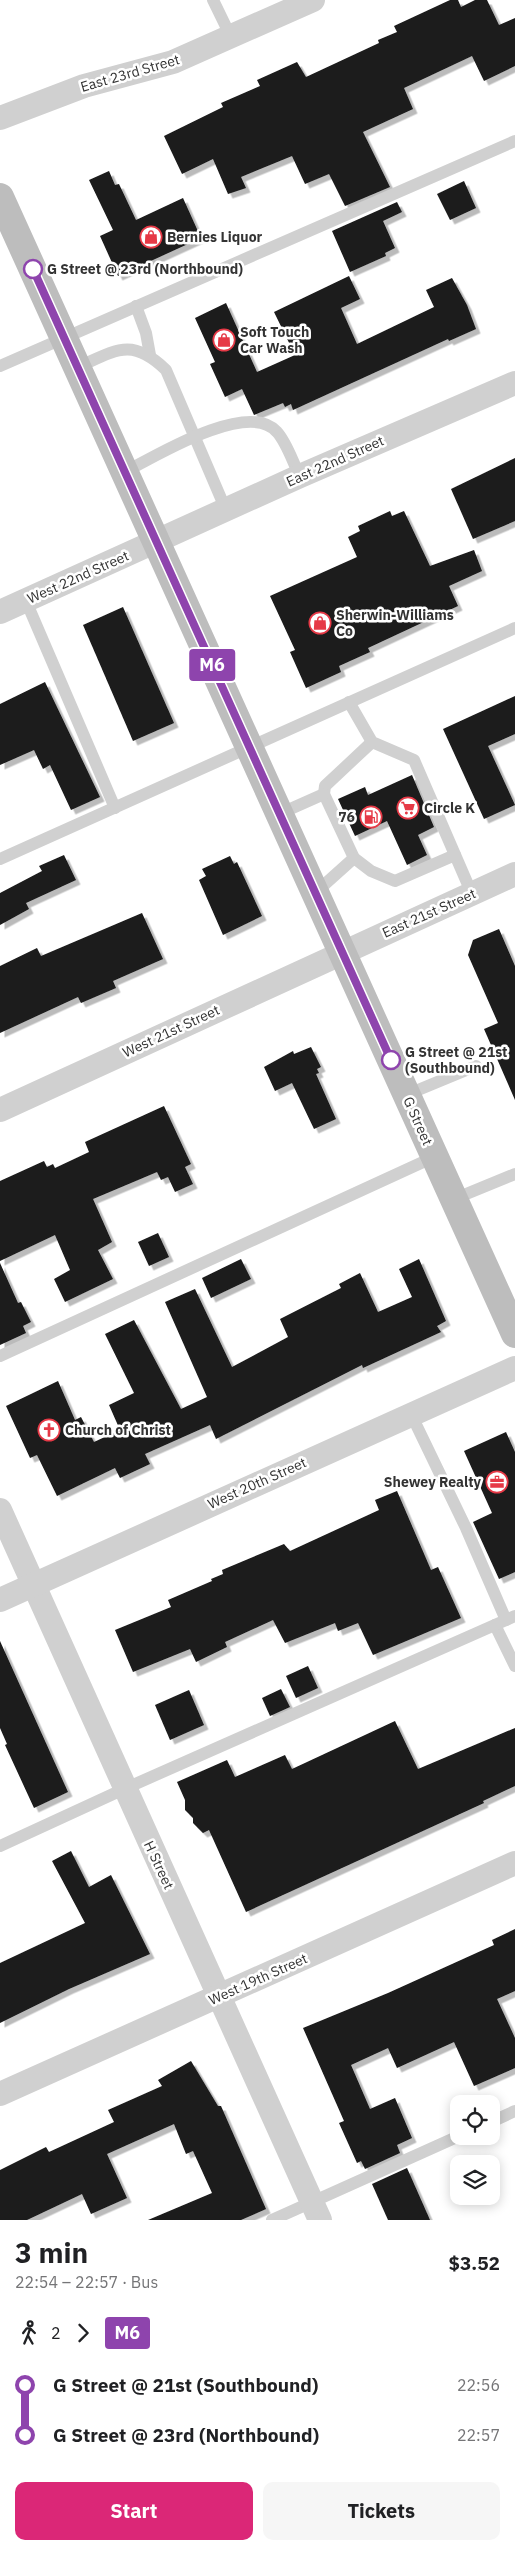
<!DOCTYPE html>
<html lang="en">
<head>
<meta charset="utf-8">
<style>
  body { margin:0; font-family:"IBM Plex Sans",sans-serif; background:#f6f6f6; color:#202124; height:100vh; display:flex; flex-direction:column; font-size:19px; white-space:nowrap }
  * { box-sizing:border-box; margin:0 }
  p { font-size:16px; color:#757577 }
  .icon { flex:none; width:28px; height:28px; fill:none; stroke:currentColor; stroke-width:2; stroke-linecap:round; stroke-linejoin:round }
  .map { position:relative; height:2220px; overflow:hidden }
  .panel { display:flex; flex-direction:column; background:#fff; flex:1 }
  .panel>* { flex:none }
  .badge { padding:0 10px; border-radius:4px; font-size:18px; line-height:32px }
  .buttons { position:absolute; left:450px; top:2095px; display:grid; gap:10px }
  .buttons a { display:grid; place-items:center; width:50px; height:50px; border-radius:10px; background:#fff; box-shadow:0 2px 12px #0003; font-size:25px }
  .map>.badge { position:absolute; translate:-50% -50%; box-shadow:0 0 0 2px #fff }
  .legs { display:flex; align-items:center; gap:8px; height:55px; padding:0 15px; font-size:16px }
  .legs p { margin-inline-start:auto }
  .overview { display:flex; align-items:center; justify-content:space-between; height:85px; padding:0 15px }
  h1 { font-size:28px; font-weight:700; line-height:38px }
  .cta { display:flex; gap:10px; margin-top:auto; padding:10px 15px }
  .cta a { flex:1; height:58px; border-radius:10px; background:#db2777; color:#fff; font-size:20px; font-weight:700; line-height:58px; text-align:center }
  .cta a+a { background:#f6f6f6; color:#202124 }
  ul { padding:0 15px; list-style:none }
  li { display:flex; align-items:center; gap:18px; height:50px; font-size:19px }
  li i { display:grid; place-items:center; width:8px; height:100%; margin:0 6px; background:currentColor }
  li i::after { content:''; width:12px; height:12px; margin:-6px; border:4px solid; border-radius:50%; background:#fff }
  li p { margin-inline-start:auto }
  li:first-child i { background:linear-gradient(#0000 50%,currentColor 0) }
  li:last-child i { background:linear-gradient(currentColor 50%,#0000 0) }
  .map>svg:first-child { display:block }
  .building { fill:#1a1a1a; filter:url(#shadow) }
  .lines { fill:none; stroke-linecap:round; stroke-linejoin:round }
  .service { stroke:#d0d0d0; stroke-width:12 }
  .minor { stroke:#d0d0d0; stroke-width:24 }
  .secondary { stroke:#bdbdbd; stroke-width:28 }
  .line-1-casing { stroke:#fff; stroke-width:11 }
  .line-1 { stroke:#8e44ad; stroke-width:8 }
  .stop-1-dot { fill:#fff; stroke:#8e44ad; stroke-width:2.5 }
  .labels { text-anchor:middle; stroke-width:5; stroke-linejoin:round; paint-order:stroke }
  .street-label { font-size:14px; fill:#333; stroke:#fff }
  .poi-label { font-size:14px; font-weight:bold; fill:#333; stroke:#fff; text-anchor:start }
  .stop-label { font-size:14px; font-weight:bold; fill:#333; stroke:#fff; text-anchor:start }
</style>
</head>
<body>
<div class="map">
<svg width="515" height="2220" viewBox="0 0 515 2220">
  <defs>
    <filter id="shadow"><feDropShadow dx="4.5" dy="4.5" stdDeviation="0" flood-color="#0004"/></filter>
  </defs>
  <rect width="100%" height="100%" fill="#fff"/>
  <!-- building -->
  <g class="building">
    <path d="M 450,0 L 458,0 L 461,7 L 475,0 L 487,0 L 499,25 L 515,18 L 515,66 L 484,81 L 472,56 L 404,88 L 413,109 L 363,132 L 390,187 L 345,206 L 329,174 L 305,184 L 292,156 L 241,177 L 246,188 L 228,194 L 213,159 L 182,174 L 164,136 L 223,107 L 221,103 L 260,86 L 257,80 L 297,62 L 306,77 L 379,43 L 378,40 L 397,32 L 394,26 Z"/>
    <path d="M 109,171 L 115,185 L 119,184 L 136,220 L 183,198 L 201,238 L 118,276 L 100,236 L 113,230 L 89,180 Z"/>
    <path d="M 464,181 L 476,208 L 450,220 L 437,194 Z"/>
    <path d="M 397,202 L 402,212 L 383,221 L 395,248 L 385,253 L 386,256 L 350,272 L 332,231 Z"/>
    <path d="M 349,276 L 360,299 L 341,308 L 357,344 L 434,307 L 426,290 L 452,278 L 467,305 L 476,329 L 449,341 L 448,339 L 293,410 L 291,404 L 285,407 L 283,403 L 254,415 L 242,389 L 225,397 L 210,364 L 215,362 L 195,318 L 226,303 L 257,372 L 295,355 L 274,312 Z"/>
    <path d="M 515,458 L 515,521 L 473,539 L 451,489 Z"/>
    <path d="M 390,511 L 392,516 L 404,511 L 430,566 L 474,550 L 482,571 L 449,586 L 458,606 L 368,648 L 370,652 L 339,666 L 341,672 L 306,688 L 290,652 L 295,650 L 270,596 L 357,557 L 348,537 L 360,531 L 358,526 Z"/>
    <path d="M 123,607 L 174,723 L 133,741 L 83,625 Z"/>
    <path d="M 45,682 L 100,797 L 71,810 L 50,765 L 43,769 L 34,750 L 0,765 L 0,704 Z"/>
    <path d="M 515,696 L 515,734 L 488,746 L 515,805 L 484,819 L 443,729 Z"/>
    <path d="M 412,775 L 434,827 L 418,835 L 427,855 L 407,865 L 387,821 L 355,836 L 338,799 L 365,787 L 368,795 Z"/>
    <path d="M 64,855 L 76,880 L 26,903 L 29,909 L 0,925 L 0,893 L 42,871 L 39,866 Z"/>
    <path d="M 230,856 L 234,864 L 237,862 L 262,916 L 223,935 L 199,880 L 206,876 L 202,869 Z"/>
    <path d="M 142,913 L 163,959 L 113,981 L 116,988 L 81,1003 L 78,997 L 0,1033 L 0,966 L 37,948 L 41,956 Z"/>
    <path d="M 499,929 L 515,966 L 515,1100 L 484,1029 L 498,1023 L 468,955 L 473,940 Z"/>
    <path d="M 311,1047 L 321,1067 L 317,1069 L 319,1073 L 316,1074 L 336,1119 L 314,1129 L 292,1083 L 275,1091 L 264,1067 L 293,1051 L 294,1054 Z"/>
    <path d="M 164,1106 L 191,1164 L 185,1167 L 193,1184 L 175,1192 L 168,1177 L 161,1180 L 157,1172 L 93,1199 L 112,1242 L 98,1250 L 113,1279 L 65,1302 L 54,1279 L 70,1270 L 55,1235 L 0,1261 L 0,1181 L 44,1161 L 47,1167 L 53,1164 L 55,1168 L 89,1152 L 85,1142 Z"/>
    <path d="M 158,1233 L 169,1257 L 149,1266 L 138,1242 Z"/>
    <path d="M 241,1259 L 251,1279 L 211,1298 L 202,1278 Z"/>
    <path d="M 419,1259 L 446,1321 L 437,1326 L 441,1332 L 363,1368 L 362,1365 L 216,1439 L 210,1425 L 145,1454 L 150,1464 L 120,1478 L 115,1468 L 57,1496 L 37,1455 L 30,1458 L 6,1406 L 58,1381 L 75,1420 L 81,1417 L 94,1442 L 120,1430 L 109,1405 L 134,1393 L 105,1334 L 134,1320 L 181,1409 L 207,1397 L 165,1302 L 195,1289 L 232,1367 L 288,1337 L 280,1319 L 341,1288 L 339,1284 L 360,1273 L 378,1312 L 412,1297 L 399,1269 Z"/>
    <path d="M 0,1263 L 18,1303 L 21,1302 L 31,1322 L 23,1326 L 26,1333 L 0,1345 Z"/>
    <path d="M 506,1432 L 515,1452 L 515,1572 L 499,1579 L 473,1522 L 492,1513 L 464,1451 Z"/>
    <path d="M 397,1491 L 431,1570 L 438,1567 L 461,1618 L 373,1655 L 358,1623 L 338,1631 L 335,1623 L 285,1643 L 273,1620 L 225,1642 L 227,1647 L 196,1662 L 190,1649 L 133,1672 L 115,1630 L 171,1607 L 168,1600 L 212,1581 L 211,1579 L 223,1574 L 222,1570 L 284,1544 L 290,1551 L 379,1510 L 375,1500 Z"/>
    <path d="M 0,1641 L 68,1792 L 34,1808 L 5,1745 L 7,1744 L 0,1728 Z"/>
    <path d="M 308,1666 L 318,1688 L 296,1698 L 286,1676 Z"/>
    <path d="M 281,1689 L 290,1707 L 270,1716 L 262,1698 Z"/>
    <path d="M 189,1690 L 204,1725 L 170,1740 L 155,1705 Z"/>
    <path d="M 395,1721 L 418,1769 L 515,1728 L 515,1786 L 483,1801 L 484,1803 L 246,1912 L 209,1830 L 203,1833 L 193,1823 L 193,1818 L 185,1810 L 185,1800 L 177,1782 L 227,1760 L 235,1777 L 285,1755 L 292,1769 Z"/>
    <path d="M 71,1851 L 89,1887 L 111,1875 L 150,1954 L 69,1989 L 0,2023 L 0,1963 L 85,1923 L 52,1861 Z"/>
    <path d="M 515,1929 L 515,1991 L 497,1999 L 515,2038 L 515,2068 L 474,2086 L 454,2042 L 397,2068 L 388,2048 L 351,2065 L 370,2109 L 395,2098 L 412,2138 L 397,2145 L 400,2153 L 365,2169 L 361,2161 L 357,2163 L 339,2123 L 344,2121 L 303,2028 L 388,1993 L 494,1945 L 492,1940 Z"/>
    <path d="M 191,2061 L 218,2106 L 221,2106 L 266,2209 L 241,2220 L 148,2220 L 212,2193 L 193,2151 L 186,2154 L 174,2124 L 107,2154 L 127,2198 L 91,2214 L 82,2194 L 27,2220 L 0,2220 L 0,2170 L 46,2147 L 49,2152 L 114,2122 L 108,2110 L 162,2086 L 158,2080 Z"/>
    <path d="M 407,2168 L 430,2220 L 388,2220 L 372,2184 Z"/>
  </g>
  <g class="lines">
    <!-- service -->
    <g class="service">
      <path d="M 213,0 L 231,37"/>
      <path d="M 136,306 L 146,333 L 150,355"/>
      <path d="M 0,366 L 515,141"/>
      <path d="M 78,367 C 116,350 132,337 166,370 L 226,510"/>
      <path d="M 125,472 C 155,456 249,399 277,432 C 287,443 293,463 300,476"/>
      <path d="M 26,601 L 115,808"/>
      <path d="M 349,702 L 372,742 L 414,760 L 472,894"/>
      <path d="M 372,742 L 325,786 L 324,794 L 354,858 L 371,871 L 395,881 L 455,855"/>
      <path d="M 279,814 L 324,794"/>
      <path d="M 0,859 L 515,628"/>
      <path d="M 315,893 L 354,858"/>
      <path d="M 406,1095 L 476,1066"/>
      <path d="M 454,1199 L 515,1174"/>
      <path d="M 0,1356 L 434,1157"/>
      <path d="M 411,1414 L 466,1528 L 506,1620"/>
      <path d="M 495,1625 L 515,1666"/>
      <path d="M 0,1846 L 124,1789 L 515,1616"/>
      <path d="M 491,2122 L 515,2111"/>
      <path d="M 272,2220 L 459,2136"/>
    </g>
    <!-- minor -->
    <g class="minor">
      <path d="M 0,118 L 84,86 L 173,62 L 313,0"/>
      <path d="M 0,612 L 300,476 L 515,383"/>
      <path d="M 0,1110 L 515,874"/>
      <path d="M 0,1510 L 320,2220"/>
      <path d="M 0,1600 L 515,1368"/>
      <path d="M 0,2094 L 515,1863"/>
    </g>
    <!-- secondary -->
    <path class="secondary" d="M 0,197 L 515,1334"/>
  </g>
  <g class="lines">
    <!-- line-1 casing -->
    <g class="line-1-casing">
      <path id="line-1" d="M 33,269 L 391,1060"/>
    </g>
    <!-- line-1 -->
    <use href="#line-1" class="line-1"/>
  </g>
  <!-- icons -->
  <defs>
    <g id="shop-ring" transform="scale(1.125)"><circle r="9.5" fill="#fff" stroke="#e63946" stroke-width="1.5"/><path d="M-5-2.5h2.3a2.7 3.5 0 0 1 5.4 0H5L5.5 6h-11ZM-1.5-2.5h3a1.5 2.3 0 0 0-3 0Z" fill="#e63946"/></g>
    <g id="supermarket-ring" transform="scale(1.125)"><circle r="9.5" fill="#fff" stroke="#e63946" stroke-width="1.5"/><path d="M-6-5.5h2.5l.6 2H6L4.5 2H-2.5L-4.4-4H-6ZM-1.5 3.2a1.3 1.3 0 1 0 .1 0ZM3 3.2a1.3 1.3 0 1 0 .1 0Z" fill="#e63946"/></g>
    <g id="fuel-ring" transform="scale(1.125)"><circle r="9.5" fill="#fff" stroke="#e63946" stroke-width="1.5"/><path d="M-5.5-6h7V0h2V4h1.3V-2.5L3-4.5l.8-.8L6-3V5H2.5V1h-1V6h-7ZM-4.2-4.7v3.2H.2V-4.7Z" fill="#e63946"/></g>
    <g id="church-ring" transform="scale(1.125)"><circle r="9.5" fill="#fff" stroke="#e63946" stroke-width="1.5"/><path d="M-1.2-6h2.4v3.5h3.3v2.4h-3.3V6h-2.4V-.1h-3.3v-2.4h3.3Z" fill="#e63946"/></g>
    <g id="office-ring" transform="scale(1.125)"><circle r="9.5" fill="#fff" stroke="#e63946" stroke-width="1.5"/><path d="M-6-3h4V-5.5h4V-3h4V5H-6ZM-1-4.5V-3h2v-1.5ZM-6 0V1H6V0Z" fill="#e63946"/></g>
  </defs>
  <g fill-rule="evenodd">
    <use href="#shop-ring" x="151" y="237"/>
    <use href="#shop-ring" x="224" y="340"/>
    <use href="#shop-ring" x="320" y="623"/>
    <use href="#supermarket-ring" x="408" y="808"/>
    <use href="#fuel-ring" x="371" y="817"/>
    <use href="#church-ring" x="49" y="1430"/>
    <use href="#office-ring" x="497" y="1482"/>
  </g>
  <!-- markers -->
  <g class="stop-1-dot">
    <circle cx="33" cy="269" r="9"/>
    <circle cx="391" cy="1060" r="9"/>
  </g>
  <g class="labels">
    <!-- street labels -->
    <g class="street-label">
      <text transform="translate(130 73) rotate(-16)" y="5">East 23rd Street</text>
      <text transform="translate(335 461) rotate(-24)" y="5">East 22nd Street</text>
      <text transform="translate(78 577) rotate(-24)" y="5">West 22nd Street</text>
      <text transform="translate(429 913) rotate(-24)" y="5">East 21st Street</text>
      <text transform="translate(171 1031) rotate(-25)" y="5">West 21st Street</text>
      <text transform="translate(418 1121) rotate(66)" y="5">G Street</text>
      <text transform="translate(257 1483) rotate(-24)" y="5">West 20th Street</text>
      <text transform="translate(159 1865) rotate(65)" y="5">H Street</text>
      <text transform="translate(258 1979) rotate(-24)" y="5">West 19th Street</text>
    </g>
    <!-- poi labels -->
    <g class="poi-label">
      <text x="167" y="242">Bernies Liquor</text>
      <text x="240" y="337">Soft Touch<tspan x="240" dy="16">Car Wash</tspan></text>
      <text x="336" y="620">Sherwin-Williams<tspan x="336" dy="16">Co</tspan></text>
      <text x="424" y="813">Circle K</text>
      <text x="355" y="822" text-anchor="end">76</text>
      <text x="65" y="1435">Church of Christ</text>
      <text x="481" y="1487" text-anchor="end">Shewey Realty</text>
    </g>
    <!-- stop labels -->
    <g class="stop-label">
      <text x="47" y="274">G Street @ 23rd (Northbound)</text>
      <text x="405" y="1057">G Street @ 21st<tspan x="405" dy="16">(Southbound)</tspan></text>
    </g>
  </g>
</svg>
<div class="buttons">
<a><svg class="icon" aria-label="locate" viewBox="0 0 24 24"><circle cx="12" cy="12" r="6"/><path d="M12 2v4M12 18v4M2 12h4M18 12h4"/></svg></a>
<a><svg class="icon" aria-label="layers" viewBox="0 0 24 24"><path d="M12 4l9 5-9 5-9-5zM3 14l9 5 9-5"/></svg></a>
</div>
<b class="badge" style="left:212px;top:665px;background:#8e44ad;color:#fff">M6</b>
</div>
<section class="panel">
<div class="overview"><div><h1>3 min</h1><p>22:54 – 22:57 · Bus</p></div><b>$3.52</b></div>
<div class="legs"><svg class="icon" aria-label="walk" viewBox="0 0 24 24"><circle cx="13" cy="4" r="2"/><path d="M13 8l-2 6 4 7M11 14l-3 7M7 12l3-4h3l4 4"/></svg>2<svg class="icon" aria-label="forward" viewBox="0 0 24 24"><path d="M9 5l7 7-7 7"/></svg><b class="badge" style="background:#8e44ad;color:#fff">M6</b></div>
<ul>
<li><i style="color:#8e44ad"></i><b>G Street @ 21st (Southbound)</b><p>22:56</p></li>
<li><i style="color:#8e44ad"></i><b>G Street @ 23rd (Northbound)</b><p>22:57</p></li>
</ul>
<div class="cta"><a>Start</a><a>Tickets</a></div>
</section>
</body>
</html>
